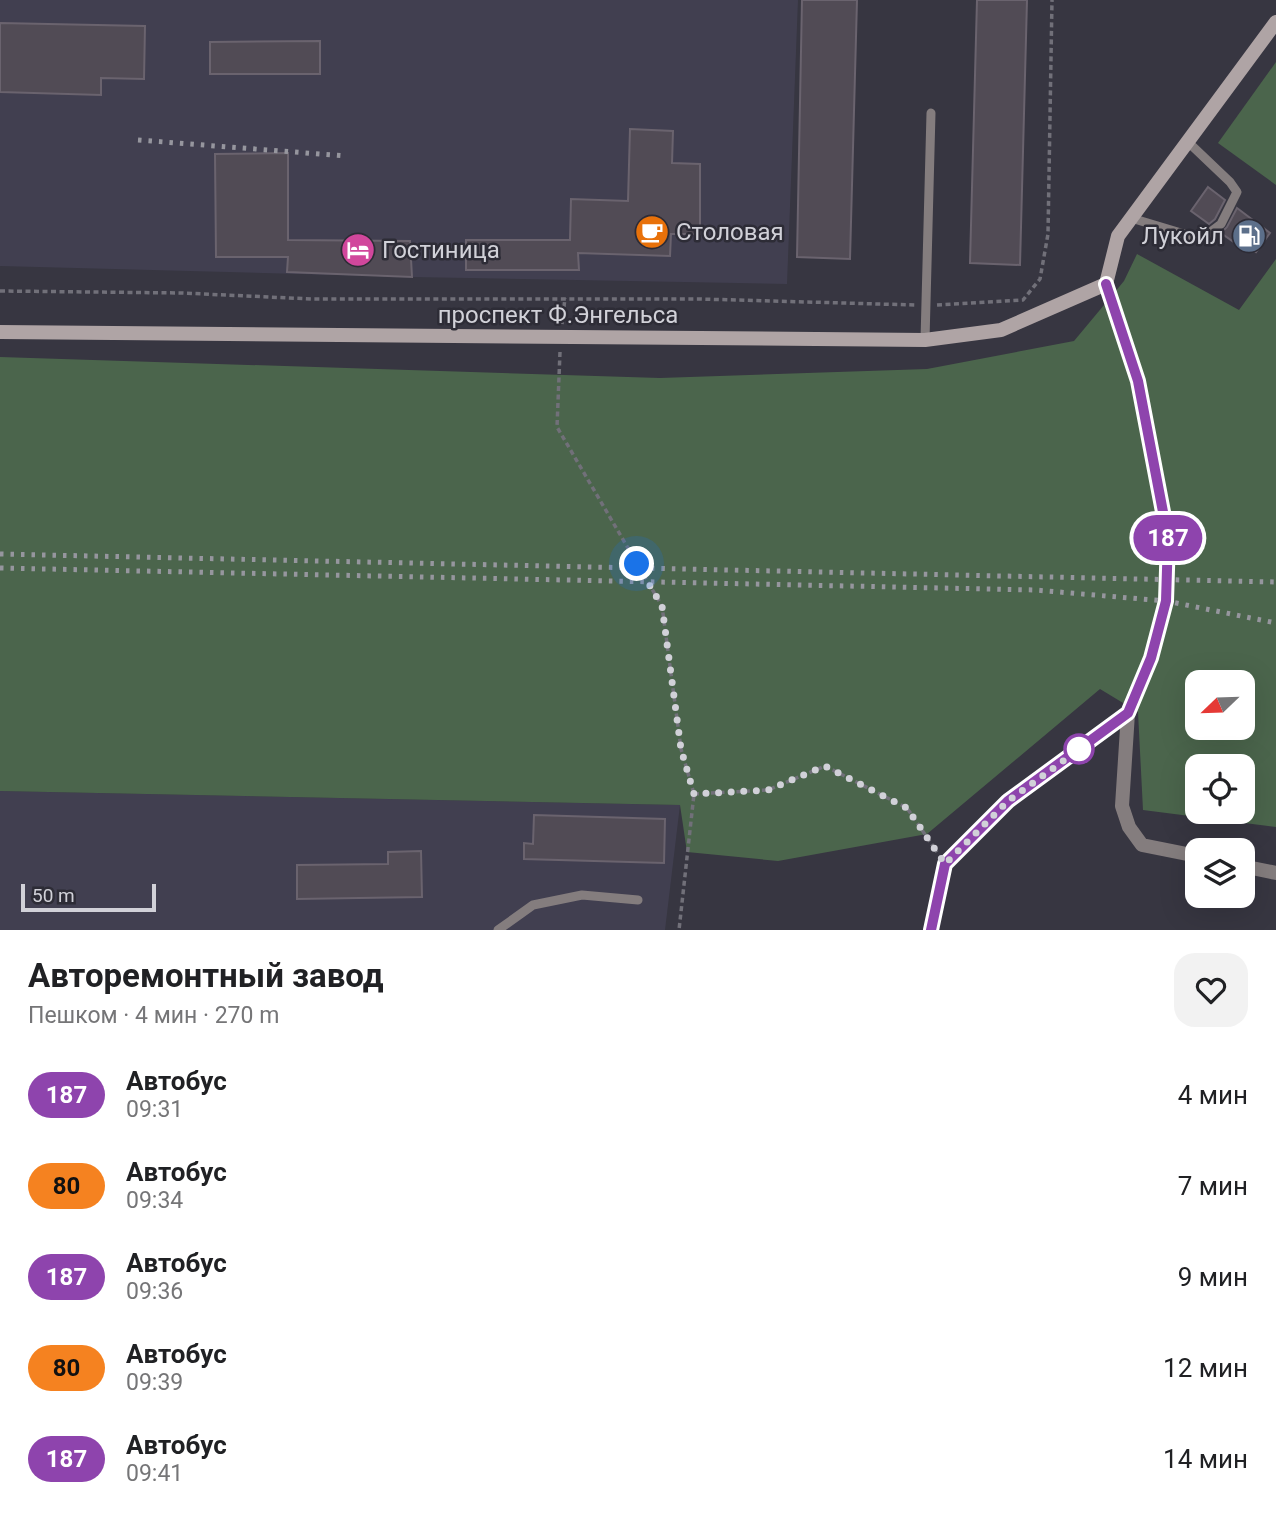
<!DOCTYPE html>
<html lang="ru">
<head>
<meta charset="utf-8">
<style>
  body { margin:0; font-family:Roboto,sans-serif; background:#f2f2f2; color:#202124; height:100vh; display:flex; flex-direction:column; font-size:26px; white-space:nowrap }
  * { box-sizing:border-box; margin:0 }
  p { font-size:23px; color:#757577 }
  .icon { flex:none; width:38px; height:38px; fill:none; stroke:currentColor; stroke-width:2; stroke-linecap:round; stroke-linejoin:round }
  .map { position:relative; height:930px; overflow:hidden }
  .side { display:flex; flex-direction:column; background:#fff; flex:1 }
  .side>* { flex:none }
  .badge { padding:0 14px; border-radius:23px; font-size:24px; line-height:46px }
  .needle { width:46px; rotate:247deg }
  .controls { position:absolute; left:1185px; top:670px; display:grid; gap:14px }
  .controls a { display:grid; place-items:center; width:70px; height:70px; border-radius:14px; background:#fff; box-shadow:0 7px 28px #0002; font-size:35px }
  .scale { position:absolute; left:21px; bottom:18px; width:135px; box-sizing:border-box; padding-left:7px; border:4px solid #d1d1d8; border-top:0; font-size:19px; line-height:24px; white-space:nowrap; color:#d1d1d8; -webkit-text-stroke:5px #2d2c36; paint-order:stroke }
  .you { position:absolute; width:35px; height:35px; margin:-18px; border:5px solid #fff; border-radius:50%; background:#1a73e8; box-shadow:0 0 0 10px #1a73e833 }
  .map>.badge { position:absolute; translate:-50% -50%; box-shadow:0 0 0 4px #fff }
  .round { display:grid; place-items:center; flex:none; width:74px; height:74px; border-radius:21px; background:#f2f2f2 }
  .head { display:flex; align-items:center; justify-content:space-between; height:119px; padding:0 28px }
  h1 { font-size:33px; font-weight:700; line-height:52px }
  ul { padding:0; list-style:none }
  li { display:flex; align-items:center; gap:21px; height:91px; padding:0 28px }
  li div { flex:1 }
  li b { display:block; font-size:26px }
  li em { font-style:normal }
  li .badge { min-width:77px; font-weight:700; text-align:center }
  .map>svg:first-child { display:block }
  .built { fill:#413f50 }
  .green { fill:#4b654c; fill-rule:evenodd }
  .building { fill:#514b55; stroke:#6a636e; stroke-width:2 }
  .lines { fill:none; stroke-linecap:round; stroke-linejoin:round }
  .path { stroke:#717079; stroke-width:3.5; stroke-dasharray:5 3.5; stroke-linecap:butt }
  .lane { stroke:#847d7e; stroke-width:9 }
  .street { stroke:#847d7e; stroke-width:14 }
  .secondary { stroke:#afa4a5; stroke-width:14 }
  .rail { stroke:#96969e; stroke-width:5; stroke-dasharray:3.5 7; stroke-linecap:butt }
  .line-casing { stroke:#fff; stroke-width:16 }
  .line { stroke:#8e44ad; stroke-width:10 }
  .walk { stroke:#d1d1d8; stroke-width:7; stroke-dasharray:0 12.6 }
  .stop-dot { fill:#fff; stroke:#8e44ad; stroke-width:3.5 }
  .labels { text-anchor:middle; stroke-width:5; stroke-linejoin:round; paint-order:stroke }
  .poi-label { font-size:24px; fill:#d1d1d8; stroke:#2d2c36; text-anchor:start }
  .street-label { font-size:24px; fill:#d1d1d8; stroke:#2d2c36 }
</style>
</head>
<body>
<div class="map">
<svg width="1276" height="930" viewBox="0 0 1276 930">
  <rect width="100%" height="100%" fill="#373641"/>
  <!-- built -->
  <g class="built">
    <path d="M 0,0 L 798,0 L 787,284 L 412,277 L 0,266 Z"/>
    <path d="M 0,791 L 680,805 L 665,930 L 0,930 Z"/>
  </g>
  <!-- green -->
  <g class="green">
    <path d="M 1276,62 L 1276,185 L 1218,143 Z"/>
    <path d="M 1137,254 L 1239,310 L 1276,259 L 1276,827 L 1143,810 L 1138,712 L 1100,689 L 927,834 L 778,861 L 687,852 L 680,805 L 0,791 L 0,357 L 660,378 L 927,369 L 1074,341 L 1124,281 ZM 1197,682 L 1242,682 L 1242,728 L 1197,728 ZM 1197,766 L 1242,766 L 1242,812 L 1197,812 Z"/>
  </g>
  <!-- building -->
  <g class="building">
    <path d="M 802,0 L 857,0 L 850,259 L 797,257 Z"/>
    <path d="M 977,0 L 1027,0 L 1020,265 L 970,263 Z"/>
    <path d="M 0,23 L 145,26 L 144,79 L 101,78 L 101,95 L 0,92 Z"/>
    <path d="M 320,41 L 320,74 L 210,74 L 210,42 Z"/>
    <path d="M 630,129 L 673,131 L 672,163 L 700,164 L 700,234 L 671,234 L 670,256 L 578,253 L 579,270 L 466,270 L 466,240 L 570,240 L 571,199 L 628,201 Z"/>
    <path d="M 288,153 L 288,240 L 410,241 L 412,277 L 287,272 L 288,257 L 216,257 L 215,154 Z"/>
    <path d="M 1208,187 L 1225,200 L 1215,219 L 1209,224 L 1191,211 Z"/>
    <path d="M 1237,208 L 1270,233 L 1256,252 L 1241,241 L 1238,245 L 1221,233 L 1227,227 Z"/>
    <path d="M 534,815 L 665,819 L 664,863 L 524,859 L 524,843 L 533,844 Z"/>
    <path d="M 421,851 L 422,897 L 297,899 L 297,865 L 388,864 L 388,852 Z"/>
  </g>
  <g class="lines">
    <!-- path -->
    <g class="path">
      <path d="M 0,291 L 182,293 L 312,299 L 700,299 L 915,305"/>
      <path d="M 937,305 L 1023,300 L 1040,279 L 1048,234 L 1052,0"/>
      <path d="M 562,324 L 565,298"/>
      <path d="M 560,352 L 557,427 L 662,606 L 681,749 L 694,794 L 679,930"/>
      <path d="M 694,794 L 768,790 L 825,766 L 907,808 L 937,852"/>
    </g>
    <!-- lane -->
    <g class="lane">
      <path d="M 1131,218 L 1201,239 L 1221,224 L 1237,192 L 1230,182 L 1188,142"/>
      <path d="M 925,340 L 931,113"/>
      <path d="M 498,930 L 533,905 L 582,895 L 638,900"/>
    </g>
    <!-- street -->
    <g class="street">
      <path d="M 1128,713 L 1122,806 L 1129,827 L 1142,845 L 1197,856"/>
      <path d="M 1242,866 L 1276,873"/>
    </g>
    <!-- secondary -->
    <g class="secondary">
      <path d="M 1106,284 L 1118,236 L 1276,22"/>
      <path d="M 0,332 L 925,340 L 1001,330 L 1106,284"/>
      <path d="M 931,930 L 945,864 L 1008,801 L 1128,713 L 1151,658 L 1166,601 L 1168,538 L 1138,381 L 1106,284"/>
    </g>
    <!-- rail -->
    <g class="rail">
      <path d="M 138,140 L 346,156"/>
      <path d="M 0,554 L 1276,582"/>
      <path d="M 0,568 L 1035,590 L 1166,601 L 1276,623"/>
    </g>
  </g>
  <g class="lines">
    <!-- line casing -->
    <g class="line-casing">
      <path id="line" d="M 931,930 L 945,864 L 1008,801 L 1128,713 L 1151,658 L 1166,601 L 1168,538 L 1138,381 L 1106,284"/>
    </g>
    <!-- line -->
    <use href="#line" class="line"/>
    <!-- walk -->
    <path class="walk" d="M 637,564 L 662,606 L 681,749 L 694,794 L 768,790 L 825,766 L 907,808 L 945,864 L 1008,801 L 1088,743 L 1079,749"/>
  </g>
  <!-- icons -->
  <defs>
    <g id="cafe-disc" transform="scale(1.75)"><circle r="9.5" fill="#e8710a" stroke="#2d2c36"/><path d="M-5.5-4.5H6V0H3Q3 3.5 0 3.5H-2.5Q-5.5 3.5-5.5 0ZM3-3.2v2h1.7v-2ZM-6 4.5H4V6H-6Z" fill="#fff"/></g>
    <g id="fuel-disc" transform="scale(1.75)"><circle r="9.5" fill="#5c6f8a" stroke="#2d2c36"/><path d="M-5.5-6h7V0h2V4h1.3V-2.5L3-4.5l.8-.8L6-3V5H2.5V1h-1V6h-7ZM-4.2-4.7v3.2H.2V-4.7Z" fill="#fff"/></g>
    <g id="hotel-disc" transform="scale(1.75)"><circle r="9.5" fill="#d1479c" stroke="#2d2c36"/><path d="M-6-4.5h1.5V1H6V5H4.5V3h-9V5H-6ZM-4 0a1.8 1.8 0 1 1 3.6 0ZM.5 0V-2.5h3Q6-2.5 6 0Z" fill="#fff"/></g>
  </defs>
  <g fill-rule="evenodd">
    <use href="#cafe-disc" x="652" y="232"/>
    <use href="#fuel-disc" x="1249" y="236"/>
    <use href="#hotel-disc" x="358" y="250"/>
  </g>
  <!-- markers -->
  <circle class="stop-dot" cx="1079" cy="749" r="14"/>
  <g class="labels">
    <!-- poi labels -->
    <g class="poi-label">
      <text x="676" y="240">Столовая</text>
      <text x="1224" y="244" text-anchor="end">Лукойл</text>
      <text x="382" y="258">Гостиница</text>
    </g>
    <!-- street labels -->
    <g class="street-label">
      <text x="558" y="323">проспект Ф.Энгельса</text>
    </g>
  </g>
</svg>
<div class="controls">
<a><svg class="needle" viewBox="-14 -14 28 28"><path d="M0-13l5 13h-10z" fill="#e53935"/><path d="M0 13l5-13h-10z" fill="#757577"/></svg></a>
<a><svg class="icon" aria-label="locate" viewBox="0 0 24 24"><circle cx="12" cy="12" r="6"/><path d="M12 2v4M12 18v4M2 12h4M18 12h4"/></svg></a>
<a><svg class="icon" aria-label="layers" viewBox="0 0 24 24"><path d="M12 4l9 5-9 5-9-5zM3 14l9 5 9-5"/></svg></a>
</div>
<div class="scale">50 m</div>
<div class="you" style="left:637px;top:564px"></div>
<b class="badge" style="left:1168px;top:538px;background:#8e44ad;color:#fff">187</b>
</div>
<section class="side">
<div class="head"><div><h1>Авторемонтный завод</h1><p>Пешком · 4 мин · 270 m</p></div><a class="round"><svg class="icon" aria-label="heart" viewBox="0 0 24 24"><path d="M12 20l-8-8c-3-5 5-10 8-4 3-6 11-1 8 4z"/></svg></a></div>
<ul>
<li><span class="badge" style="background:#8e44ad;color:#fff">187</span><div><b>Автобус</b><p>09:31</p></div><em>4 мин</em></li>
<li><span class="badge" style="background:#f58220;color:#111">80</span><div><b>Автобус</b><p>09:34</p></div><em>7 мин</em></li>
<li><span class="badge" style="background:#8e44ad;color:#fff">187</span><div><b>Автобус</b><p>09:36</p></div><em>9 мин</em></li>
<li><span class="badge" style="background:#f58220;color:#111">80</span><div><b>Автобус</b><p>09:39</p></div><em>12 мин</em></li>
<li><span class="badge" style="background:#8e44ad;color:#fff">187</span><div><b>Автобус</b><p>09:41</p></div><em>14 мин</em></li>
</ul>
</section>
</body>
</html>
